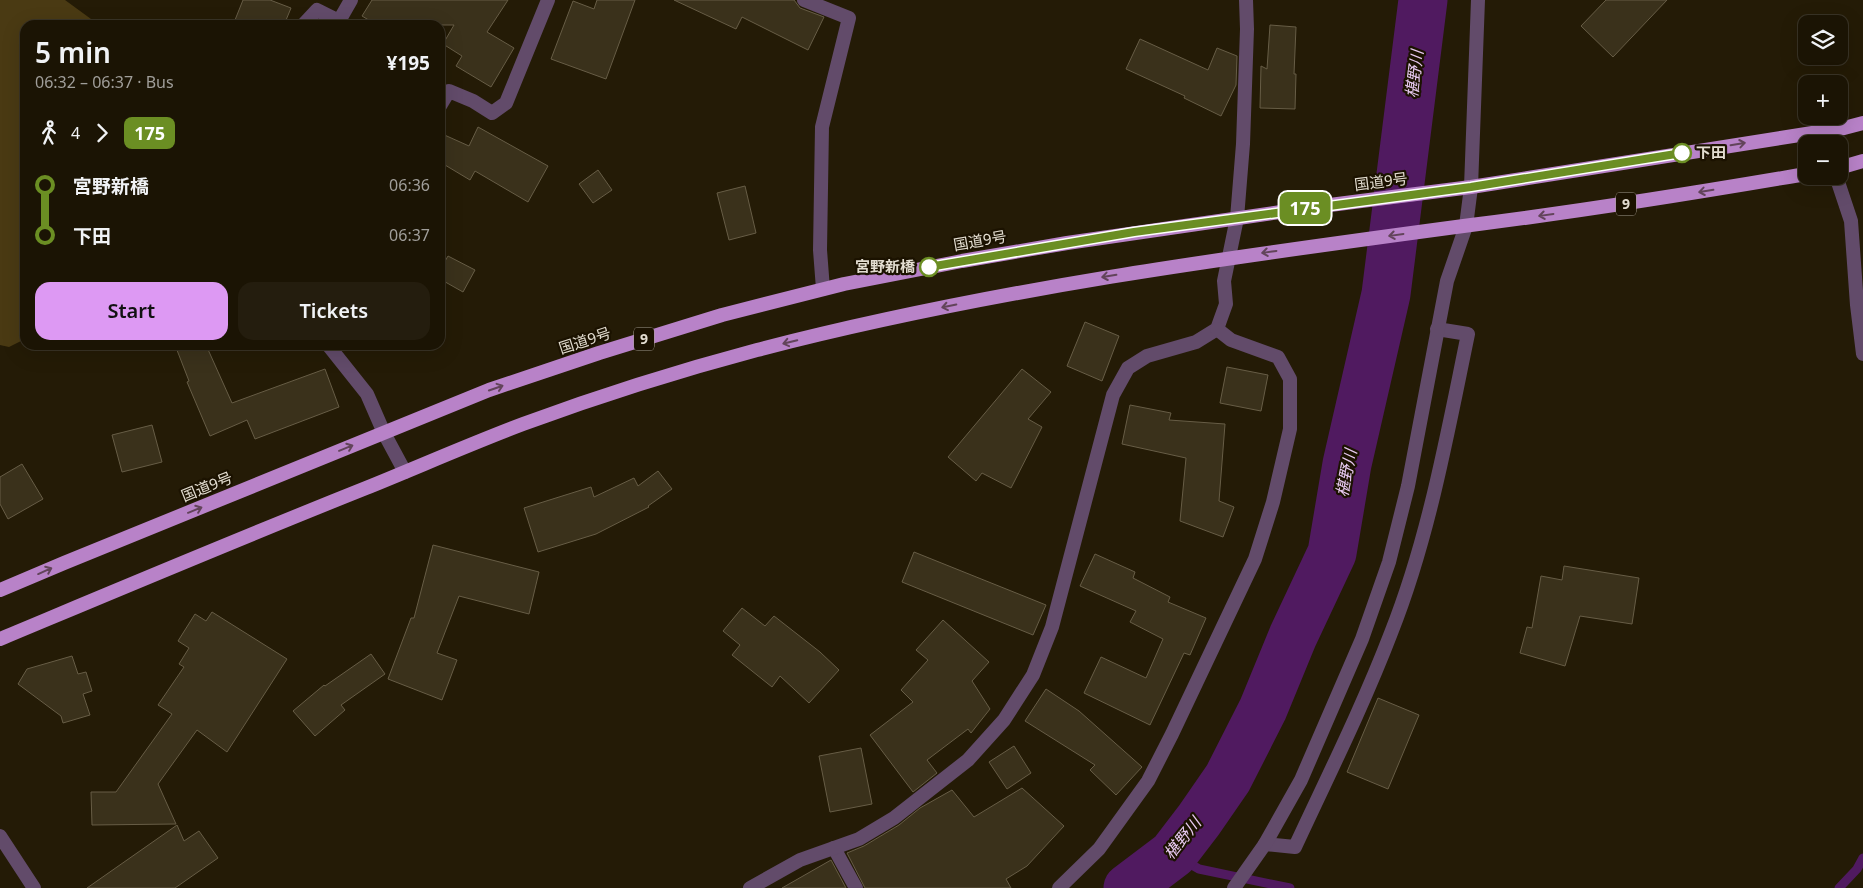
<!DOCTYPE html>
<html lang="en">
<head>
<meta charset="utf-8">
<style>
  body { margin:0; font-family:"Noto Sans","Noto Sans JP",sans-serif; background:#241d0e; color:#f1f3f6; height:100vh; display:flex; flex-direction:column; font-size:19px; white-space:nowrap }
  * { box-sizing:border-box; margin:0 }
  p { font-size:16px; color:#a09e9a }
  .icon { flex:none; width:28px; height:28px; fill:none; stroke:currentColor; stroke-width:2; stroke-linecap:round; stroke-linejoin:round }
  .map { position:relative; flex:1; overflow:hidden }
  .details { position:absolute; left:20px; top:20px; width:425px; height:330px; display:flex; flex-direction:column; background:#1b1404; border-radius:15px; box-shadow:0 5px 20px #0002,0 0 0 1px #393326 }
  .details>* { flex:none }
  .badge { padding:0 10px; border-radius:8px; font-size:18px; line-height:32px }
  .tools { position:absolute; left:1798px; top:15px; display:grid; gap:10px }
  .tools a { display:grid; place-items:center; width:50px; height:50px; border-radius:10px; background:#1b1404; box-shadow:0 5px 20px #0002,0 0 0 1px #393326; font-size:25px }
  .map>.badge { position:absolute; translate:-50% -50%; box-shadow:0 0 0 2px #fff }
  .legs { display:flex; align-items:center; gap:8px; height:55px; padding:0 15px; font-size:16px }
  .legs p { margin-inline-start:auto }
  .headline { display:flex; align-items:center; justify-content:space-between; height:85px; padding:0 15px }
  h1 { font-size:28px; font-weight:600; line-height:38px }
  .cta { display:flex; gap:10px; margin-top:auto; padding:10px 15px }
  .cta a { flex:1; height:58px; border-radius:15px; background:#dd99f3; color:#111; font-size:20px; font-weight:600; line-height:58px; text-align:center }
  .cta a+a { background:#241d0e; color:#f1f3f6 }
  ul { padding:0 15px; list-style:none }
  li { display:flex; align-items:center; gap:18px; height:50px; font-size:19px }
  li i { display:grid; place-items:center; width:8px; height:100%; margin:0 6px; background:currentColor }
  li i::after { content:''; width:12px; height:12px; margin:-6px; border:4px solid; border-radius:50%; background:#1b1404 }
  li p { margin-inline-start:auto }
  li:first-child i { background:linear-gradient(#0000 50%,currentColor 0) }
  li:last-child i { background:linear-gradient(currentColor 50%,#0000 0) }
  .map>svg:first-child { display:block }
  .green { fill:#4a3a13 }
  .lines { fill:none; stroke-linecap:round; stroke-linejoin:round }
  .stream { stroke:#501a60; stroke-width:9 }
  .river { stroke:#501a60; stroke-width:49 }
  .building { fill:#3a311b; stroke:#675d46 }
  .minor { stroke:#624b6a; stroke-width:14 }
  .trunk { stroke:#b882c8; stroke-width:14 }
  .oneway { stroke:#62445a }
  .line-1-casing { stroke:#fff; stroke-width:11 }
  .line-1 { stroke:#6b8e23; stroke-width:8 }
  .stop-1-dot { fill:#fff; stroke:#6b8e23; stroke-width:2.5 }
  .labels { text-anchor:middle; stroke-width:4.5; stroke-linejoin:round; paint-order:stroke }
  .shield { fill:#1b1200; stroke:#a7a092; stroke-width:1 }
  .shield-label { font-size:14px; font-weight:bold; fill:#e3ddd0 }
  .stop-label { font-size:15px; font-weight:bold; fill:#e3ddd0; stroke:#1b1200; text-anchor:start }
  .street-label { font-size:15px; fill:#e3ddd0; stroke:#1b1200 }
  .water-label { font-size:16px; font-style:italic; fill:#e9cbf2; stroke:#1b1200 }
</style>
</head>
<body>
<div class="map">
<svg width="1863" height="888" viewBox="0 0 1863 888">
  <rect width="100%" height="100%" fill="#241b06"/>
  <!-- green -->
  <path class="green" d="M 0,0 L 65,0 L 91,19 L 90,25 L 25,25 L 25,339 L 9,347 L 0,345 Z"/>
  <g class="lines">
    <!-- stream -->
    <g class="stream">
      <path d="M 1173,854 L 1199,869 L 1290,888"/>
      <path d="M 1839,888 L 1857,869 L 1863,858"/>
    </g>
    <!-- river -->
    <path class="river" d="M 1128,888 L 1173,854 L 1199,820 L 1228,778 L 1263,709 L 1293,636 L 1332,553 L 1347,464 L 1386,294 L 1423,0"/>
  </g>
  <!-- building -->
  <g class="building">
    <path d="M 243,0 L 270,0 L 291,8 L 284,25 L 233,25 Z"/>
    <path d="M 372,0 L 508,0 L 487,32 L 514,48 L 491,87 L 456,66 L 462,56 L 443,44 L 454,25 L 377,25 L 362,16 Z"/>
    <path d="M 597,0 L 635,0 L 606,79 L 551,59 L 573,1 L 594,9 Z"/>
    <path d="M 674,0 L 794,0 L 800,8 L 824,17 L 808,50 L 742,17 L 736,29 Z"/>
    <path d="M 1606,0 L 1667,0 L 1613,57 L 1581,26 Z"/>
    <path d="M 1270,25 L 1296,27 L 1294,74 L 1296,74 L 1295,109 L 1260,108 L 1261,66 L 1267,69 Z"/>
    <path d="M 1140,39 L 1208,70 L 1217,48 L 1237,56 L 1236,85 L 1221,116 L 1184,98 L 1185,96 L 1126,69 Z"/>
    <path d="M 478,127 L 548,166 L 528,202 L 475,171 L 470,180 L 440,162 L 440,133 L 469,146 Z"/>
    <path d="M 598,170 L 612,190 L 593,203 L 579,184 Z"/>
    <path d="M 745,186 L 756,233 L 729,240 L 717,193 Z"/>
    <path d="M 448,256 L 475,270 L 463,292 L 440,279 L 440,270 Z"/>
    <path d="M 1085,322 L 1119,336 L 1102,381 L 1067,366 Z"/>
    <path d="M 175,345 L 206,345 L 232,403 L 325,369 L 339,407 L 255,439 L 247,420 L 210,436 L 187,382 L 189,381 Z"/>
    <path d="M 1227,367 L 1268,375 L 1261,411 L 1220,403 Z"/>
    <path d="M 1022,369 L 1051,392 L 1028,419 L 1042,427 L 1011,488 L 982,473 L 976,481 L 948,457 Z"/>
    <path d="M 1130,405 L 1171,413 L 1169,420 L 1225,424 L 1219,501 L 1234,507 L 1223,537 L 1180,521 L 1186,458 L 1122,444 Z"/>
    <path d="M 152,425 L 162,462 L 122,472 L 112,435 Z"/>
    <path d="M 22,464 L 43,499 L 8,519 L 0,504 L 0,477 Z"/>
    <path d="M 658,471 L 672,489 L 648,506 L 649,507 L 596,534 L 538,552 L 524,508 L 591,487 L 594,497 L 634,478 L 638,486 Z"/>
    <path d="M 433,545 L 539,572 L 529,614 L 459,596 L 437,653 L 457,660 L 442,700 L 388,679 L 411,618 L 414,618 Z"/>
    <path d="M 914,552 L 1046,605 L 1033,635 L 902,582 Z"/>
    <path d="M 1095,554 L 1135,572 L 1133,578 L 1170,597 L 1168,602 L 1206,618 L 1190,655 L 1184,653 L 1150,725 L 1084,693 L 1101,657 L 1146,678 L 1163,639 L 1130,622 L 1136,611 L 1080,586 Z"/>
    <path d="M 1564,566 L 1639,578 L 1632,624 L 1580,616 L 1565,666 L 1520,653 L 1527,627 L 1532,628 L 1541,576 L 1562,580 Z"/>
    <path d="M 742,608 L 765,626 L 774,616 L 820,652 L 839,670 L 809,703 L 780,676 L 772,687 L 732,655 L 740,645 L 723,631 Z"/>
    <path d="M 212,612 L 287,659 L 227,752 L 197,730 L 158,784 L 176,824 L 92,825 L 91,792 L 116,792 L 172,714 L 158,705 L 184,667 L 179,664 L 189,648 L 178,641 L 195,614 L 206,621 Z"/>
    <path d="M 943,620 L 989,662 L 972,681 L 990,709 L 971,733 L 968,729 L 927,760 L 937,773 L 913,792 L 870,735 L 913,702 L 901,690 L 928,660 L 916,650 Z"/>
    <path d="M 371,654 L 385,674 L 341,705 L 345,710 L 315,736 L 293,711 L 324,685 L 325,686 Z"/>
    <path d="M 72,656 L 78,674 L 86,672 L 92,691 L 83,694 L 90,715 L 63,723 L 61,716 L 18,684 L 27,669 Z"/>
    <path d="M 1046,689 L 1079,711 L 1142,767 L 1116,795 L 1090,770 L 1095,765 L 1025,721 Z"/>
    <path d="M 1378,698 L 1419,715 L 1388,789 L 1347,772 Z"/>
    <path d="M 1014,746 L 1031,773 L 1007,789 L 989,762 Z"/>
    <path d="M 861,748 L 872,804 L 830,812 L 819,756 Z"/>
    <path d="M 1022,788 L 1064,826 L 1027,866 L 1006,879 L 1011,888 L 865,888 L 847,853 L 864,846 L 899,825 L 920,808 L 952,790 L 974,817 Z"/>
    <path d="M 177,825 L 184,841 L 199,831 L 218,858 L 175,888 L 87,888 Z"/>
    <path d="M 831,860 L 846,888 L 782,888 Z"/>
  </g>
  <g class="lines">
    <!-- minor -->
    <g class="minor">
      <path d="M 804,0 L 849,18 L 822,127 L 820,250 L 823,289"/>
      <path d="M 303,25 L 317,10 L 339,21 L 351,0"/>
      <path d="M 440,106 L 449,91 L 473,101 L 492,113 L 506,103 L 548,0"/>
      <path d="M 1836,176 L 1851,221 L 1857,305 L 1863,354"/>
      <path d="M 328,345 L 367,394 L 384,433 L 405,472"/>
      <path d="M 0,836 L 34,888"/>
      <path d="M 1265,844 L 1295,847 C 1328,776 1363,706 1391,633 C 1429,537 1447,435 1468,334 L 1437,329"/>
      <path d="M 834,848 L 856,888"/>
      <path d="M 750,888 L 800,860 L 859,839 L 894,818 L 968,760 L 1004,720 L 1033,675 L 1052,627 L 1113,395 L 1128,368 L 1147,356 L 1196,342 L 1217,329 L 1226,304 L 1224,281 L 1237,218 L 1243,144 L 1247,29 L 1246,0"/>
      <path d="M 1059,888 L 1099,849 L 1148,781 L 1172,734 L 1255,559 L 1273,502 L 1290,429 L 1290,379 L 1278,357 L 1231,340 L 1217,329"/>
      <path d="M 1234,888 L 1265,844 L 1301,780 L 1362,639 L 1389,562 L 1408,486 L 1447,281 L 1466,226 L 1471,187 L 1478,0"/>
    </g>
    <!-- trunk -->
    <g class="trunk">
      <path d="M 1839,168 L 1863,161"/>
      <path d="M 0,590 L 64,563 L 489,390 L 599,353 L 722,315 L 844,284 L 962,261 L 1067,243 L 1322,206 L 1471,187 L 1844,128 L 1863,123"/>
      <path d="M 0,639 C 122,588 243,537 366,488 C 418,467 470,444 523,424 C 599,396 678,371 757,350 C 991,289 1231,257 1471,225 C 1583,211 1695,193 1806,174"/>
    </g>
  </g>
  <!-- one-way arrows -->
  <defs><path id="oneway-shaft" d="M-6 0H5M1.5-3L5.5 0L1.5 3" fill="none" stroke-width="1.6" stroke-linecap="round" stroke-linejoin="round" transform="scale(1.25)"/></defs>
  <g class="oneway">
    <use href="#oneway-shaft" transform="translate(1738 144) rotate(-9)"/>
    <use href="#oneway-shaft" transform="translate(1706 191) rotate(171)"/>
    <use href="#oneway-shaft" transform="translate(1546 215) rotate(172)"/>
    <use href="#oneway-shaft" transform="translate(1396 235) rotate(172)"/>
    <use href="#oneway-shaft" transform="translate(1269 252) rotate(172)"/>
    <use href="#oneway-shaft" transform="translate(1109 276) rotate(171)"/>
    <use href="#oneway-shaft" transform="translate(949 306) rotate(168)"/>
    <use href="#oneway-shaft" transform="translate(790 342) rotate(166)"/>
    <use href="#oneway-shaft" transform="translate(496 388) rotate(-19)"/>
    <use href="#oneway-shaft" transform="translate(346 448) rotate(-22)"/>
    <use href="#oneway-shaft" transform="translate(195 510) rotate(-22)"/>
    <use href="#oneway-shaft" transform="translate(45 571) rotate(-24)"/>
  </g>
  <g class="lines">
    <!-- line-1 casing -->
    <g class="line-1-casing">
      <path id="line-1" d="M 929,267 L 1134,232 L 1471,187 L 1682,153"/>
    </g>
    <!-- line-1 -->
    <use href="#line-1" class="line-1"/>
  </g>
  <!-- markers -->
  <g class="stop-1-dot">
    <circle cx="1682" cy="153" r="9"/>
    <circle cx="929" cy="267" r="9"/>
  </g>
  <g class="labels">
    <!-- shield labels -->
    <g class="shield">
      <rect x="1616" y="192.5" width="20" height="23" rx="4"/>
      <rect x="634" y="327.5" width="20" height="23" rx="4"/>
    </g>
    <g class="shield-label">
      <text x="1626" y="209">9</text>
      <text x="644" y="344">9</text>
    </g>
    <!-- stop labels -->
    <g class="stop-label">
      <text x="1696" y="158">下田</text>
      <text x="915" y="272" text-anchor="end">宮野新橋</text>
    </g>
    <!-- street labels -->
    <g class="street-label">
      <text transform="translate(1381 182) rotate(-7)" y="5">国道9号</text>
      <text transform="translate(980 241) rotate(-10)" y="5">国道9号</text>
      <text transform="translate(585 341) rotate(-18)" y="5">国道9号</text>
      <text transform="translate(207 487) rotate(-22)" y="5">国道9号</text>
    </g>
    <!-- water labels -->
    <g class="water-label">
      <text transform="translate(1414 74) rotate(-83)" y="6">椹野川</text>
      <text transform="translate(1346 473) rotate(-79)" y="6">椹野川</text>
      <text transform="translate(1182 838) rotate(-51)" y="6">椹野川</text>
    </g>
  </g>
</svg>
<div class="tools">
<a><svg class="icon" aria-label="layers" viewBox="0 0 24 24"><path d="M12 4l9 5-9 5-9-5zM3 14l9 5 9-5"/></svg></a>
<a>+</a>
<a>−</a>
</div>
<b class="badge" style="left:1305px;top:208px;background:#6b8e23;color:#fff">175</b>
<section class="details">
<div class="headline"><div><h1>5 min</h1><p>06:32 – 06:37 · Bus</p></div><b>¥195</b></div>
<div class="legs"><svg class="icon" aria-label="walk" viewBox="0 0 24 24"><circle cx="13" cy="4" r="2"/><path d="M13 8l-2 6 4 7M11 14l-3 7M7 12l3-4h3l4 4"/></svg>4<svg class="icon" aria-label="forward" viewBox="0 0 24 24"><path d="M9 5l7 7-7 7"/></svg><b class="badge" style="background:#6b8e23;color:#fff">175</b></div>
<ul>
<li><i style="color:#6b8e23"></i><b>宮野新橋</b><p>06:36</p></li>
<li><i style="color:#6b8e23"></i><b>下田</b><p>06:37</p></li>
</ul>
<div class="cta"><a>Start</a><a>Tickets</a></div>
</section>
</div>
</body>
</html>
